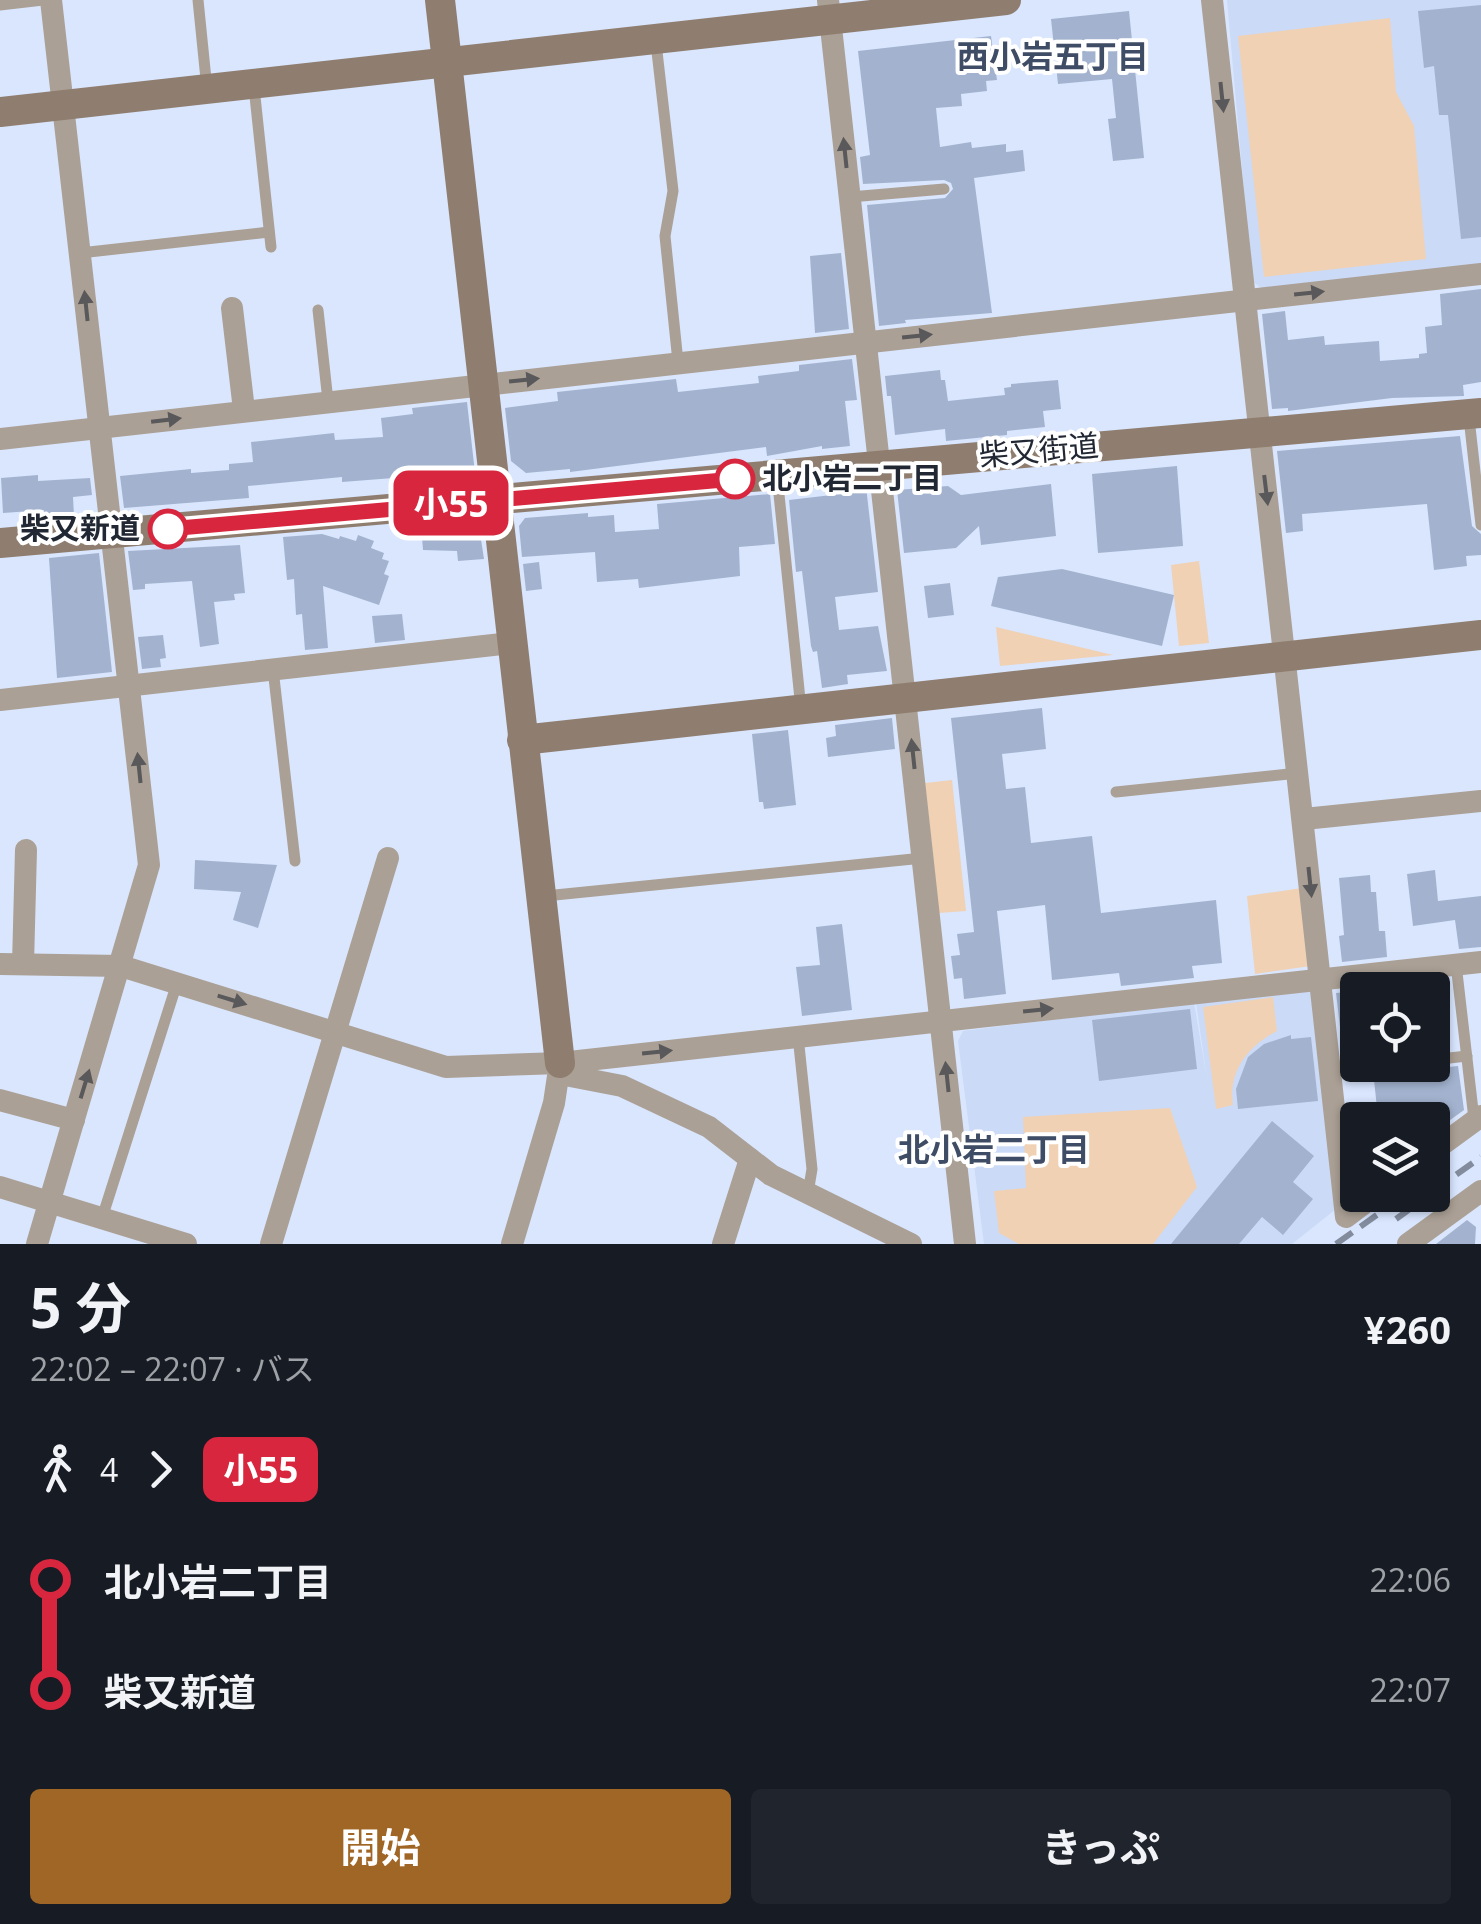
<!DOCTYPE html>
<html lang="ja">
<head>
<meta charset="utf-8">
<style>
  body { margin:0; font-family:"Open Sans","Noto Sans JP",sans-serif; background:#20242c; color:#f1f3f6; height:100vh; display:flex; flex-direction:column; font-size:38px; white-space:nowrap }
  * { box-sizing:border-box; margin:0 }
  p { font-size:32px; color:#9ea1a6 }
  .icon { flex:none; width:55px; height:55px; fill:none; stroke:currentColor; stroke-width:2; stroke-linecap:round; stroke-linejoin:round }
  .map { position:relative; height:1244px; overflow:hidden }
  .panel { display:flex; flex-direction:column; background:#171b24; flex:1 }
  .panel>* { flex:none }
  .badge { padding:0 20px; border-radius:15px; font-size:35px; line-height:65px }
  .tools { position:absolute; left:1340px; top:972px; display:grid; gap:20px }
  .tools a { display:grid; place-items:center; width:110px; height:110px; border-radius:10px; background:#171b24; box-shadow:0 2px 8px #0004; font-size:50px }
  .map>.badge { position:absolute; translate:-50% -50%; box-shadow:0 0 0 5px #fff }
  .legs { display:flex; align-items:center; gap:15px; height:110px; padding:0 30px; font-size:32px }
  .legs p { margin-inline-start:auto }
  .headline { display:flex; align-items:center; justify-content:space-between; height:170px; padding:0 30px }
  h1 { font-size:55px; font-weight:700; line-height:75px }
  .cta { display:flex; gap:20px; margin-top:auto; padding:20px 30px }
  .cta a { flex:1; height:115px; border-radius:10px; background:#a06626; color:#fff; font-size:40px; font-weight:700; line-height:115px; text-align:center }
  .cta a+a { background:#20242c; color:#f1f3f6 }
  ul { padding:0 30px; list-style:none }
  li { display:flex; align-items:center; gap:35px; height:110px; font-size:38px }
  li i { display:grid; place-items:center; width:15px; height:100%; margin:0 12px; background:currentColor }
  li i::after { content:''; width:25px; height:25px; margin:-12px; border:8px solid; border-radius:50%; background:#171b24 }
  li p { margin-inline-start:auto }
  li:first-child i { background:linear-gradient(#0000 50%,currentColor 0) }
  li:last-child i { background:linear-gradient(currentColor 50%,#0000 0) }
  .map>svg:first-child { display:block }
  .built { fill:#cbdaf7 }
  .green { fill:#f0d1b4 }
  .building { fill:#a3b3cf }
  .lines { fill:none; stroke-linecap:round; stroke-linejoin:round }
  .lane { stroke:#aba095; stroke-width:11 }
  .street { stroke:#aba095; stroke-width:22 }
  .secondary { stroke:#8f7e6f; stroke-width:30 }
  .rail { stroke:#828c9d; stroke-width:6; stroke-dasharray:20 10; stroke-linecap:butt }
  .oneway { fill:#59585a }
  .line-1-casing { stroke:#fff; stroke-width:22 }
  .line-1 { stroke:#d7263d; stroke-width:15 }
  .stop-1-dot { fill:#fff; stroke:#d7263d; stroke-width:5 }
  .labels { text-anchor:middle; stroke-width:8; stroke-linejoin:round; paint-order:stroke }
  .street-label { font-size:30px; fill:#222833; stroke:#fff }
  .stop-label { font-size:30px; font-weight:bold; fill:#222833; stroke:#fff; text-anchor:start }
  .neighbourhood-label { font-size:32px; font-weight:bold; fill:#3f4c65; stroke:#fff }
</style>
</head>
<body>
<div class="map">
<svg width="1481" height="1244" viewBox="0 0 1481 1244">
  <rect width="100%" height="100%" fill="#d9e6fe"/>
  <!-- built -->
  <g class="built">
    <path d="M 1227,0 L 1481,0 L 1481,264 L 1264,290 L 1252,281 Z"/>
    <path d="M 1311,987 L 1336,1209 L 1292,1244 L 984,1244 L 958,1041 L 963,1031 L 1194,1002 L 1207,1079 L 1196,1002 Z"/>
  </g>
  <!-- green -->
  <g class="green">
    <path d="M 1390,18 L 1396,92 L 1414,126 L 1426,259 L 1264,277 L 1238,36 Z"/>
    <path d="M 1199,561 L 1209,643 L 1179,646 L 1171,565 Z"/>
    <path d="M 996,627 L 1113,655 L 1000,666 Z"/>
    <path d="M 952,780 L 966,911 L 939,913 L 925,783 Z"/>
    <path d="M 1302,888 L 1311,966 L 1255,974 L 1247,896 Z"/>
    <path d="M 1273,997 L 1277,1031 C 1248,1046 1228,1071 1233,1105 L 1216,1109 L 1203,1007 Z"/>
    <path d="M 1170,1108 L 1197,1187 L 1153,1244 L 1019,1244 L 999,1233 L 994,1191 L 1026,1188 L 1023,1117 Z"/>
  </g>
  <!-- building -->
  <g class="building">
    <path d="M 1481,5 L 1481,237 L 1461,239 L 1448,115 L 1439,115 L 1434,66 L 1424,68 L 1418,11 Z"/>
    <path d="M 1129,11 L 1144,158 L 1113,161 L 1108,119 L 1116,118 L 1112,79 L 1058,84 L 1051,19 Z"/>
    <path d="M 991,36 L 997,80 L 986,81 L 987,91 L 961,94 L 962,106 L 936,108 L 940,147 L 971,142 L 972,148 L 1006,144 L 1006,152 L 1023,150 L 1025,171 L 974,178 L 992,313 L 905,320 L 906,323 L 879,326 L 867,205 L 945,198 L 953,189 L 951,183 L 944,180 L 863,184 L 860,157 L 870,155 L 858,51 Z"/>
    <path d="M 841,253 L 849,329 L 815,333 L 810,256 Z"/>
    <path d="M 1481,289 L 1481,382 L 1463,385 L 1464,396 L 1392,398 L 1288,411 L 1288,408 L 1272,409 L 1262,314 L 1285,311 L 1288,340 L 1324,336 L 1325,345 L 1379,341 L 1380,361 L 1419,358 L 1419,354 L 1427,353 L 1425,327 L 1442,325 L 1440,294 Z"/>
    <path d="M 852,359 L 857,400 L 845,401 L 850,446 L 822,449 L 822,446 L 767,456 L 766,447 L 570,472 L 570,469 L 526,473 L 511,461 L 505,408 L 558,401 L 557,392 L 676,379 L 678,392 L 759,383 L 758,376 L 799,371 L 799,365 Z"/>
    <path d="M 940,370 L 941,380 L 945,380 L 948,401 L 1005,395 L 1004,388 L 1011,387 L 1011,384 L 1058,380 L 1061,409 L 1043,411 L 1045,427 L 1007,431 L 1007,435 L 946,441 L 945,429 L 895,435 L 891,396 L 887,396 L 885,376 Z"/>
    <path d="M 467,402 L 475,473 L 468,481 L 446,482 L 445,474 L 342,482 L 342,477 L 248,486 L 249,498 L 124,508 L 120,476 L 191,469 L 191,473 L 229,470 L 229,464 L 253,462 L 251,442 L 334,433 L 335,440 L 383,437 L 381,418 L 413,414 L 412,408 Z"/>
    <path d="M 1460,436 L 1472,526 L 1481,534 L 1481,555 L 1466,556 L 1467,566 L 1434,570 L 1427,504 L 1302,514 L 1303,531 L 1286,533 L 1277,451 Z"/>
    <path d="M 1177,466 L 1183,546 L 1098,553 L 1092,474 Z"/>
    <path d="M 38,475 L 38,481 L 90,478 L 92,495 L 73,497 L 74,516 L 44,518 L 44,510 L 3,513 L 1,478 Z"/>
    <path d="M 1051,484 L 1056,536 L 981,545 L 979,526 L 956,548 L 904,553 L 897,490 L 948,486 L 961,495 Z"/>
    <path d="M 866,486 L 878,592 L 835,597 L 839,630 L 878,626 L 887,671 L 847,675 L 848,684 L 822,688 L 817,651 L 813,652 L 811,646 L 802,571 L 796,572 L 789,500 L 849,493 L 849,487 Z"/>
    <path d="M 770,494 L 775,544 L 739,547 L 740,576 L 639,588 L 638,579 L 597,582 L 595,552 L 522,557 L 519,526 L 525,518 L 588,513 L 588,517 L 614,515 L 615,532 L 659,529 L 657,504 Z"/>
    <path d="M 478,520 L 484,559 L 458,561 L 457,551 L 423,550 L 421,525 Z"/>
    <path d="M 322,534 L 339,539 L 340,536 L 356,541 L 358,535 L 374,541 L 371,548 L 384,553 L 382,559 L 389,561 L 384,574 L 389,576 L 379,605 L 323,586 L 328,648 L 305,650 L 302,614 L 296,615 L 294,579 L 287,580 L 283,537 Z"/>
    <path d="M 240,545 L 245,593 L 234,594 L 235,600 L 214,602 L 219,644 L 200,647 L 192,581 L 145,584 L 145,589 L 133,590 L 128,551 Z"/>
    <path d="M 99,553 L 112,672 L 57,678 L 49,558 Z"/>
    <path d="M 539,562 L 542,589 L 526,591 L 523,564 Z"/>
    <path d="M 1062,569 L 1174,595 L 1162,646 L 991,606 L 998,577 Z"/>
    <path d="M 950,583 L 954,615 L 928,618 L 924,586 Z"/>
    <path d="M 402,614 L 405,640 L 375,643 L 372,616 Z"/>
    <path d="M 163,635 L 166,658 L 160,659 L 161,667 L 142,669 L 138,637 Z"/>
    <path d="M 1042,708 L 1046,749 L 1002,754 L 1006,789 L 1025,787 L 1031,843 L 1092,836 L 1101,913 L 1216,900 L 1222,963 L 1192,966 L 1194,978 L 1121,986 L 1119,973 L 1052,980 L 1045,905 L 997,911 L 1006,994 L 964,999 L 962,978 L 954,979 L 951,956 L 960,955 L 957,934 L 974,932 L 951,718 Z"/>
    <path d="M 892,718 L 895,749 L 828,757 L 826,738 L 836,736 L 835,725 Z"/>
    <path d="M 788,730 L 796,805 L 764,809 L 763,802 L 759,802 L 752,734 Z"/>
    <path d="M 195,860 L 277,865 L 258,928 L 233,920 L 241,892 L 194,889 Z"/>
    <path d="M 1435,870 L 1438,901 L 1481,896 L 1481,947 L 1459,949 L 1455,920 L 1413,926 L 1407,874 Z"/>
    <path d="M 1370,875 L 1371,892 L 1376,892 L 1379,931 L 1385,931 L 1387,957 L 1342,962 L 1339,936 L 1344,935 L 1339,878 Z"/>
    <path d="M 842,924 L 852,1010 L 802,1016 L 796,967 L 820,965 L 816,927 Z"/>
    <path d="M 1358,991 L 1358,1059 L 1344,1061 L 1336,993 Z"/>
    <path d="M 1190,1009 L 1197,1069 L 1099,1081 L 1092,1020 Z"/>
    <path d="M 1291,1035 L 1291,1039 L 1311,1037 L 1318,1101 L 1238,1109 L 1236,1089 L 1248,1057 L 1264,1044 Z"/>
    <path d="M 1458,1066 L 1464,1110 L 1439,1128 L 1432,1129 L 1432,1120 L 1396,1120 L 1395,1115 L 1378,1117 L 1374,1080 L 1431,1073 L 1430,1069 Z"/>
    <path d="M 1272,1121 L 1314,1156 L 1293,1182 L 1313,1199 L 1283,1235 L 1262,1217 L 1239,1244 L 1171,1244 Z"/>
    <path d="M 1467,1220 L 1476,1227 L 1475,1244 L 1436,1244 Z"/>
  </g>
  <g class="lines">
    <!-- lane -->
    <g class="lane">
      <path d="M 198,0 L 207,89"/>
      <path d="M 0,5 L 43,0"/>
      <path d="M 656,43 L 673,191 L 665,236 L 678,362"/>
      <path d="M 254,87 L 271,247"/>
      <path d="M 850,197 L 944,189"/>
      <path d="M 80,253 L 269,232"/>
      <path d="M 318,310 L 328,401"/>
      <path d="M 1469,418 L 1481,525"/>
      <path d="M 777,475 L 801,709"/>
      <path d="M 273,669 L 295,861"/>
      <path d="M 1116,792 L 1298,773"/>
      <path d="M 545,896 L 923,858"/>
      <path d="M 1456,964 L 1474,1119"/>
      <path d="M 798,1036 L 812,1169 L 808,1193"/>
      <path d="M 1432,1060 L 1467,1056"/>
      <path d="M 1330,1072 L 1390,1065"/>
      <path d="M 102,1218 L 177,983"/>
    </g>
    <!-- street -->
    <g class="street">
      <path d="M 828,0 L 965,1244"/>
      <path d="M 1212,0 L 1346,1217 L 1375,1195"/>
      <path d="M 232,308 L 244,410"/>
      <path d="M 0,439 L 1481,274"/>
      <path d="M 0,700 L 511,643"/>
      <path d="M 1304,819 L 1481,801"/>
      <path d="M 0,964 L 121,966 L 446,1067 L 560,1063 L 1481,962"/>
      <path d="M 23,964 L 26,850"/>
      <path d="M 560,1074 L 622,1086 L 709,1127 L 771,1175 L 911,1244"/>
      <path d="M 0,1100 L 74,1120"/>
      <path d="M 1432,1152 L 1481,1116"/>
      <path d="M 0,1187 L 186,1244"/>
      <path d="M 37,1244 L 149,865 L 51,0"/>
      <path d="M 271,1244 L 388,858"/>
      <path d="M 512,1244 L 554,1103 L 560,1063"/>
      <path d="M 723,1244 L 750,1159"/>
      <path d="M 1408,1244 L 1481,1191"/>
    </g>
    <!-- secondary -->
    <g class="secondary">
      <path d="M 440,0 L 560,1063"/>
      <path d="M 0,112 L 1006,0"/>
      <path d="M 0,543 L 1481,413"/>
      <path d="M 522,740 L 1481,635"/>
    </g>
    <!-- rail -->
    <g class="rail">
      <path d="M 1432,1192 L 1481,1157"/>
      <path d="M 1396,1219 L 1429,1195"/>
      <path d="M 1336,1244 L 1405,1195"/>
    </g>
  </g>
  <!-- one-way arrows -->
  <defs><path id="oneway-solid" d="M-6-.8H1V-3.2L6.5 0L1 3.2V.8H-6Z" transform="scale(2.5)"/></defs>
  <g class="oneway">
    <use href="#oneway-solid" transform="translate(1222 97) rotate(84)"/>
    <use href="#oneway-solid" transform="translate(845 153) rotate(-96)"/>
    <use href="#oneway-solid" transform="translate(1309 293) rotate(-6)"/>
    <use href="#oneway-solid" transform="translate(86 306) rotate(-96)"/>
    <use href="#oneway-solid" transform="translate(917 336) rotate(-6)"/>
    <use href="#oneway-solid" transform="translate(524 380) rotate(-6)"/>
    <use href="#oneway-solid" transform="translate(166 420) rotate(-7)"/>
    <use href="#oneway-solid" transform="translate(1266 490) rotate(83)"/>
    <use href="#oneway-solid" transform="translate(913 754) rotate(-96)"/>
    <use href="#oneway-solid" transform="translate(139 768) rotate(-96)"/>
    <use href="#oneway-solid" transform="translate(1310 882) rotate(84)"/>
    <use href="#oneway-solid" transform="translate(232 1000) rotate(17)"/>
    <use href="#oneway-solid" transform="translate(1038 1010) rotate(-6)"/>
    <use href="#oneway-solid" transform="translate(657 1052) rotate(-6)"/>
    <use href="#oneway-solid" transform="translate(947 1077) rotate(-96)"/>
    <use href="#oneway-solid" transform="translate(85 1084) rotate(-73)"/>
  </g>
  <g class="lines">
    <!-- line-1 casing -->
    <g class="line-1-casing">
      <path id="line-1" d="M 168,529 L 735,479"/>
    </g>
    <!-- line-1 -->
    <use href="#line-1" class="line-1"/>
  </g>
  <!-- markers -->
  <g class="stop-1-dot">
    <circle cx="735" cy="479" r="18"/>
    <circle cx="168" cy="529" r="18"/>
  </g>
  <g class="labels">
    <!-- street labels -->
    <g class="street-label">
      <text transform="translate(1039 451) rotate(-5)" y="10">柴又街道</text>
    </g>
    <!-- stop labels -->
    <g class="stop-label">
      <text x="762" y="489">北小岩二丁目</text>
      <text x="140" y="539" text-anchor="end">柴又新道</text>
    </g>
    <!-- neighbourhood labels -->
    <g class="neighbourhood-label">
      <text x="1053" y="68">西小岩五丁目</text>
      <text x="994" y="1161">北小岩二丁目</text>
    </g>
  </g>
</svg>
<div class="tools">
<a><svg class="icon" aria-label="locate" viewBox="0 0 24 24"><circle cx="12" cy="12" r="6"/><path d="M12 2v4M12 18v4M2 12h4M18 12h4"/></svg></a>
<a><svg class="icon" aria-label="layers" viewBox="0 0 24 24"><path d="M12 4l9 5-9 5-9-5zM3 14l9 5 9-5"/></svg></a>
</div>
<b class="badge" style="left:451px;top:503px;background:#d7263d;color:#fff">小55</b>
</div>
<section class="panel">
<div class="headline"><div><h1>5 分</h1><p>22:02 – 22:07 · バス</p></div><b>¥260</b></div>
<div class="legs"><svg class="icon" aria-label="walk" viewBox="0 0 24 24"><circle cx="13" cy="4" r="2"/><path d="M13 8l-2 6 4 7M11 14l-3 7M7 12l3-4h3l4 4"/></svg>4<svg class="icon" aria-label="forward" viewBox="0 0 24 24"><path d="M9 5l7 7-7 7"/></svg><b class="badge" style="background:#d7263d;color:#fff">小55</b></div>
<ul>
<li><i style="color:#d7263d"></i><b>北小岩二丁目</b><p>22:06</p></li>
<li><i style="color:#d7263d"></i><b>柴又新道</b><p>22:07</p></li>
</ul>
<div class="cta"><a>開始</a><a>きっぷ</a></div>
</section>
</body>
</html>
